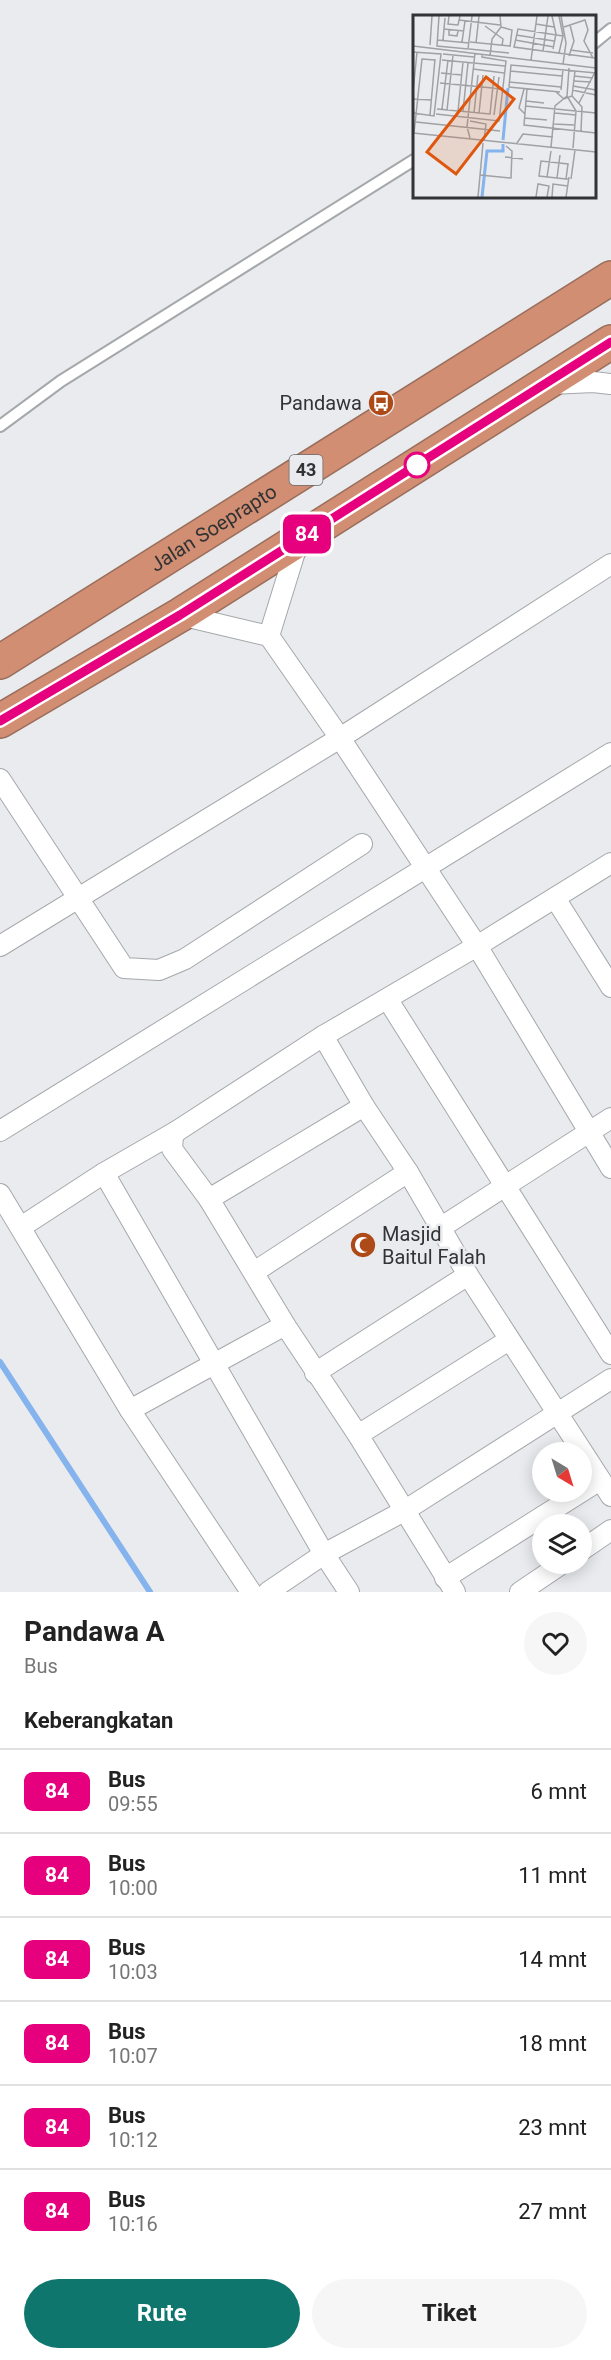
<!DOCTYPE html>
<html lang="id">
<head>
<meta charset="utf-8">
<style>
  body { margin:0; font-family:Roboto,sans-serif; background:#f6f6f6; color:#222; height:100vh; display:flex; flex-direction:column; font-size:22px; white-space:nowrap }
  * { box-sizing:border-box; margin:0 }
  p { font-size:20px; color:#767676 }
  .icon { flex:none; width:33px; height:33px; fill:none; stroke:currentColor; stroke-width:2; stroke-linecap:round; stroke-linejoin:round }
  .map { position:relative; height:1592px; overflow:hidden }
  .side { display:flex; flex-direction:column; background:#fff; flex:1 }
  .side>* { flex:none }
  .badge { padding:0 12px; border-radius:9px; font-size:21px; line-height:39px }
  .needle { width:39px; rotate:142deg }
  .tools { position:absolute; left:532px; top:1442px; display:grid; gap:12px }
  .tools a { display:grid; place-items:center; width:60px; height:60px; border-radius:50%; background:#fff; box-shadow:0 3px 15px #0003; font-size:30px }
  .map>.badge { position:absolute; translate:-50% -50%; box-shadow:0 0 0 3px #fff }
  h2 { padding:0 24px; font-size:22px; line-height:54px }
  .round { display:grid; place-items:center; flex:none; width:63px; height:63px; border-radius:32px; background:#f6f6f6 }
  .summary { display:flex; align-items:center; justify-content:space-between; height:102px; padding:0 24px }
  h1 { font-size:28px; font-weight:700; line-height:45px }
  .button { display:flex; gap:12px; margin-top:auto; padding:12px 24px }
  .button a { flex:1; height:69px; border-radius:36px; background:#0f766e; color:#fff; font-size:24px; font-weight:700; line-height:69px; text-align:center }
  .button a+a { background:#f6f6f6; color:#222 }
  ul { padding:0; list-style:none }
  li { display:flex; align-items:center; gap:18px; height:84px; padding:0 24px; border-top:2px solid #e0e0e0 }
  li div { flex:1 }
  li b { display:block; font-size:22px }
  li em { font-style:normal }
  li .badge { min-width:66px; font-weight:700; text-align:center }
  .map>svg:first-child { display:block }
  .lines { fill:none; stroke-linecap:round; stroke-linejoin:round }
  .stream { stroke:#85b3ed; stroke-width:6 }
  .lane-casing { stroke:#a5a8aa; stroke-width:14 }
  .street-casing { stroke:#a5a8aa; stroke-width:22 }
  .highway-casing { stroke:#996e5c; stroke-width:36 }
  .lane { stroke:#fff; stroke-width:10 }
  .street { stroke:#fff; stroke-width:20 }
  .highway { stroke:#d18e72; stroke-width:33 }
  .line-casing { stroke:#fff; stroke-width:14 }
  .line { stroke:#e6007e; stroke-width:9 }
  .stop-dot { fill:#fff; stroke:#e6007e; stroke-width:3 }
  .labels { text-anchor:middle; stroke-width:5; stroke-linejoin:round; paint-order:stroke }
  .shield { fill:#e9ebee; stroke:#696a6c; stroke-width:1.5 }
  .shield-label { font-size:18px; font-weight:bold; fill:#323334 }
  .poi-label { font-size:20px; fill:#323334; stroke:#e9ebee; text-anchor:end }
  .street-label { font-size:20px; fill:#323334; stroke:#e9ebee }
  .inset-river { fill:none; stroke:#85b3ed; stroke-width:3 }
  .inset-road { fill:none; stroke:#a0a1a4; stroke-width:1.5 }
  .view { fill:#df570e; fill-opacity:0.15; stroke:#df570e; stroke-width:3 }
  .inset-edge { fill:none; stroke:#323334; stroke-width:3 }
</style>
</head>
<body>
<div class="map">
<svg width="611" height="1592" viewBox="0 0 611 1592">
  <rect width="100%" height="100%" fill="#e9ebee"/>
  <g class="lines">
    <!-- stream -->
    <path class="stream" d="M 0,1362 L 150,1592"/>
    <!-- lane casing -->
    <g class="lane-casing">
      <g id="lane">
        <path d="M 594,43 L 611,29"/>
        <path d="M 0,426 L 61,381 L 414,160"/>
      </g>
    </g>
    <!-- street casing -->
    <g class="street-casing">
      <g id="street">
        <path d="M 551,384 L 593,382 L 611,384"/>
        <path d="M 180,615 L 269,636 L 340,738 L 477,946 L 611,1168"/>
        <path d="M 269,636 L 299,539"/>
        <path d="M 0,779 L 124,968 L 159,970 L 185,959 L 362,844"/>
        <path d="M 555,898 L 611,987"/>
        <path d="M 0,946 L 340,738 L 611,564"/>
        <path d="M 388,1000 L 611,1354"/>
        <path d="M 323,1036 L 364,1106 L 408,1172 L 468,1275 L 611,1496"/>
        <path d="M 0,1131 L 611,753"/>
        <path d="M 104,1173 L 324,1554 L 349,1592"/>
        <path d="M 0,1194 L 130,1410 L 251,1592"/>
        <path d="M 209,1199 L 364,1106"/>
        <path d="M 21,1227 L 104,1173 L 177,1131"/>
        <path d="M 440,1228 L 611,1118"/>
        <path d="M 254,1272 L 408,1172"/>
        <path d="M 315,1373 L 468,1275"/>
        <path d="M 130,1410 L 285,1325"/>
        <path d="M 358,1435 L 509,1340"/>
        <path d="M 582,1550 L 611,1530"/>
        <path d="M 445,1578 L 600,1480"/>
        <path d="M 268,1592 L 324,1554 L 404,1511 L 611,1379"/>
        <path d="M 455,1592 L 358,1435 L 285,1325 L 209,1199 L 172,1149 L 173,1136 L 177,1131 L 323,1036 L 477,946 L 611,863"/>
        <path d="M 520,1592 L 563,1563"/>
      </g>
    </g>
    <!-- highway casing -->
    <g class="highway-casing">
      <g id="highway">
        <path id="s1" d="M 0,662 L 611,278"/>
        <path d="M 0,721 L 180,615 L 611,342"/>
      </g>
    </g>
    <!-- lane -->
    <use href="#lane" class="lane"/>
    <!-- street -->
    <use href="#street" class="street"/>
    <!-- highway -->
    <use href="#highway" class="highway"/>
  </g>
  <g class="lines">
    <!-- line casing -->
    <g class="line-casing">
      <path id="line" d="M 0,721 L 180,615 L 611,342"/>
    </g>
    <!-- line -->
    <use href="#line" class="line"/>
  </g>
  <!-- icons -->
  <defs>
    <g id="bus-disc" transform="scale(1.35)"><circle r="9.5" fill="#ae4a18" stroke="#e9ebee"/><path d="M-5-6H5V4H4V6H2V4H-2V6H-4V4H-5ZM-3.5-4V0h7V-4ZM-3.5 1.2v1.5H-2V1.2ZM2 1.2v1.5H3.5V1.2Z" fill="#fff"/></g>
    <g id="mosque-disc" transform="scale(1.35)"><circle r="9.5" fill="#ae4a18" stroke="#e9ebee"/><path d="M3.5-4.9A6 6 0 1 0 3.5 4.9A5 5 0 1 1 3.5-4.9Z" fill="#fff"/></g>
  </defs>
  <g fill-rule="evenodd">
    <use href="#bus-disc" x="381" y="403"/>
    <use href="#mosque-disc" x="363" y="1245"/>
  </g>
  <!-- markers -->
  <circle class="stop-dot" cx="417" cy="465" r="12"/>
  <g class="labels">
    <!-- shield labels -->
    <rect class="shield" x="289.5" y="455" width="33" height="30" rx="4.5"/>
    <g class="shield-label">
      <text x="306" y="476">43</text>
    </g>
    <!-- poi labels -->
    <g class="poi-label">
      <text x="362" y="410">Pandawa</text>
      <text x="382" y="1241" text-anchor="start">Masjid<tspan x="382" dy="23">Baitul Falah</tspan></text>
    </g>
    <!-- street labels -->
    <g class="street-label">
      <text dy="7" stroke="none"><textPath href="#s1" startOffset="252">Jalan Soeprapto</textPath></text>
    </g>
  </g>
  <!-- overview -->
  <g transform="translate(413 15)">
    <rect width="183" height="183" fill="#e9ebee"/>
    <path class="inset-river" d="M 90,125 L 95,73M 69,182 L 74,136 L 90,136 L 90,129"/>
    <path class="inset-road" d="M 26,1 L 24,31 L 55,34 L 59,1M 36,1 L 35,9 L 45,10 L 47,1M 139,1 L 143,19 L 140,34M 146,1 L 150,21 L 146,38M 148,1 L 153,28 L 150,49M 46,5 L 87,10M 123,9 L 141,12M 72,11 L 90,24 L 89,31M 88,12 L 99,15 L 97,32M 151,12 L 172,5 L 175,15 L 171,26 L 180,43M 31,14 L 51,16M 36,15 L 36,20 L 44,21 L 45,16M 103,20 L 141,26M 150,21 L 105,14 L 101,32 L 182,43M 24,25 L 56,28M 30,25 L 32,3M 102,25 L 141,32M 49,27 L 52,6M 57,27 L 97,31M 63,28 L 66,1M 17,30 L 19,1M 0,31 L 183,53M 56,34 L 96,38M 157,35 L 180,38M 130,36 L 135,1M 0,37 L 28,39 L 21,101 L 0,98M 30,39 L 61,42M 77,41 L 79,24 L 88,12 L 87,1M 156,41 L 161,26 L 157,10M 29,45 L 92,51M 118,45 L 124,1M 156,53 L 154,81 L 163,96 L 160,133M 60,54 L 91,58M 97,56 L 149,61M 28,58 L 49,60M 161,61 L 180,63M 160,66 L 178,67M 96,67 L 148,72M 27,68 L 90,74M 160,71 L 183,75M 111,74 L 106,93 L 112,99M 114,74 L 111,110 L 183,118M 148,75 L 150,54M 159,75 L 183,80M 0,77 L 4,37M 143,77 L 151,84 L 159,81 L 162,56M 147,77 L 96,72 L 98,50 L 183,58M 159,81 L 169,92 L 168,116M 0,84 L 19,85M 113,86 L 131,88M 166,88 L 182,57M 112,91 L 183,98M 24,94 L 77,99 L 81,61M 29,94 L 35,45M 34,95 L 40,40M 45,96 L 50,47M 50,96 L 55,48M 61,98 L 65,60M 66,98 L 70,60M 142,98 L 163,100M 23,99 L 86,106 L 93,46 L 69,42 L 69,39M 17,100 L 22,44M 81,100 L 86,62M 111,103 L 134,105M 57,106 L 73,109 L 71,125M 3,107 L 87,116M 141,109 L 161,110M 0,118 L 183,137M 1,118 L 9,44 L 22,45M 57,123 L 54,112 L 62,38M 104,128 L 110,119 L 140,122M 138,132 L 142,91 L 154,81M 92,142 L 110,144M 67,160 L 98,163 L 99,136 L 93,131M 134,162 L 138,136M 144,163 L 147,140M 153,164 L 155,149 L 128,146 L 126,161 L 153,164 L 155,164M 158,164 L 162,135M 65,182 L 70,128M 123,182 L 125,169 L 136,171 L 134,182M 139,182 L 140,169 L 155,171M 153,182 L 156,162"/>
    <path class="view" d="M 73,62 L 101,84 L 43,159 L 14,137 Z"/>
    <rect width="183" height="183" class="inset-edge"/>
  </g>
</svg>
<div class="tools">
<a><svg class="needle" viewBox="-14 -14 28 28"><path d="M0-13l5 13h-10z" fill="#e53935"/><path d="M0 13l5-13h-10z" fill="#767676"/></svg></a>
<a><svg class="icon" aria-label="layers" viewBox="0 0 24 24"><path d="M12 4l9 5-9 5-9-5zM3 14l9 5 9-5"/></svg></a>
</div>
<b class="badge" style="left:307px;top:534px;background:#e6007e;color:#fff">84</b>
</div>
<section class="side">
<div class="summary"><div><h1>Pandawa A</h1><p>Bus</p></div><a class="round"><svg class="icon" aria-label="heart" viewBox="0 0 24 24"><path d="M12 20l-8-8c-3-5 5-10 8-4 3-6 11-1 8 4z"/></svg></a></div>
<h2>Keberangkatan</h2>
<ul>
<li><span class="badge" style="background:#e6007e;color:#fff">84</span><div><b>Bus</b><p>09:55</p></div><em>6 mnt</em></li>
<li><span class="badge" style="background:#e6007e;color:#fff">84</span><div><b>Bus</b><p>10:00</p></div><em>11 mnt</em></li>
<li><span class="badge" style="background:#e6007e;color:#fff">84</span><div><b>Bus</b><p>10:03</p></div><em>14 mnt</em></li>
<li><span class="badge" style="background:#e6007e;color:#fff">84</span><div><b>Bus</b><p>10:07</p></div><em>18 mnt</em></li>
<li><span class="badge" style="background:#e6007e;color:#fff">84</span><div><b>Bus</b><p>10:12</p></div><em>23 mnt</em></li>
<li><span class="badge" style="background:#e6007e;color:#fff">84</span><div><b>Bus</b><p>10:16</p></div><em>27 mnt</em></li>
</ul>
<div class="button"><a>Rute</a><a>Tiket</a></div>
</section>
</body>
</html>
